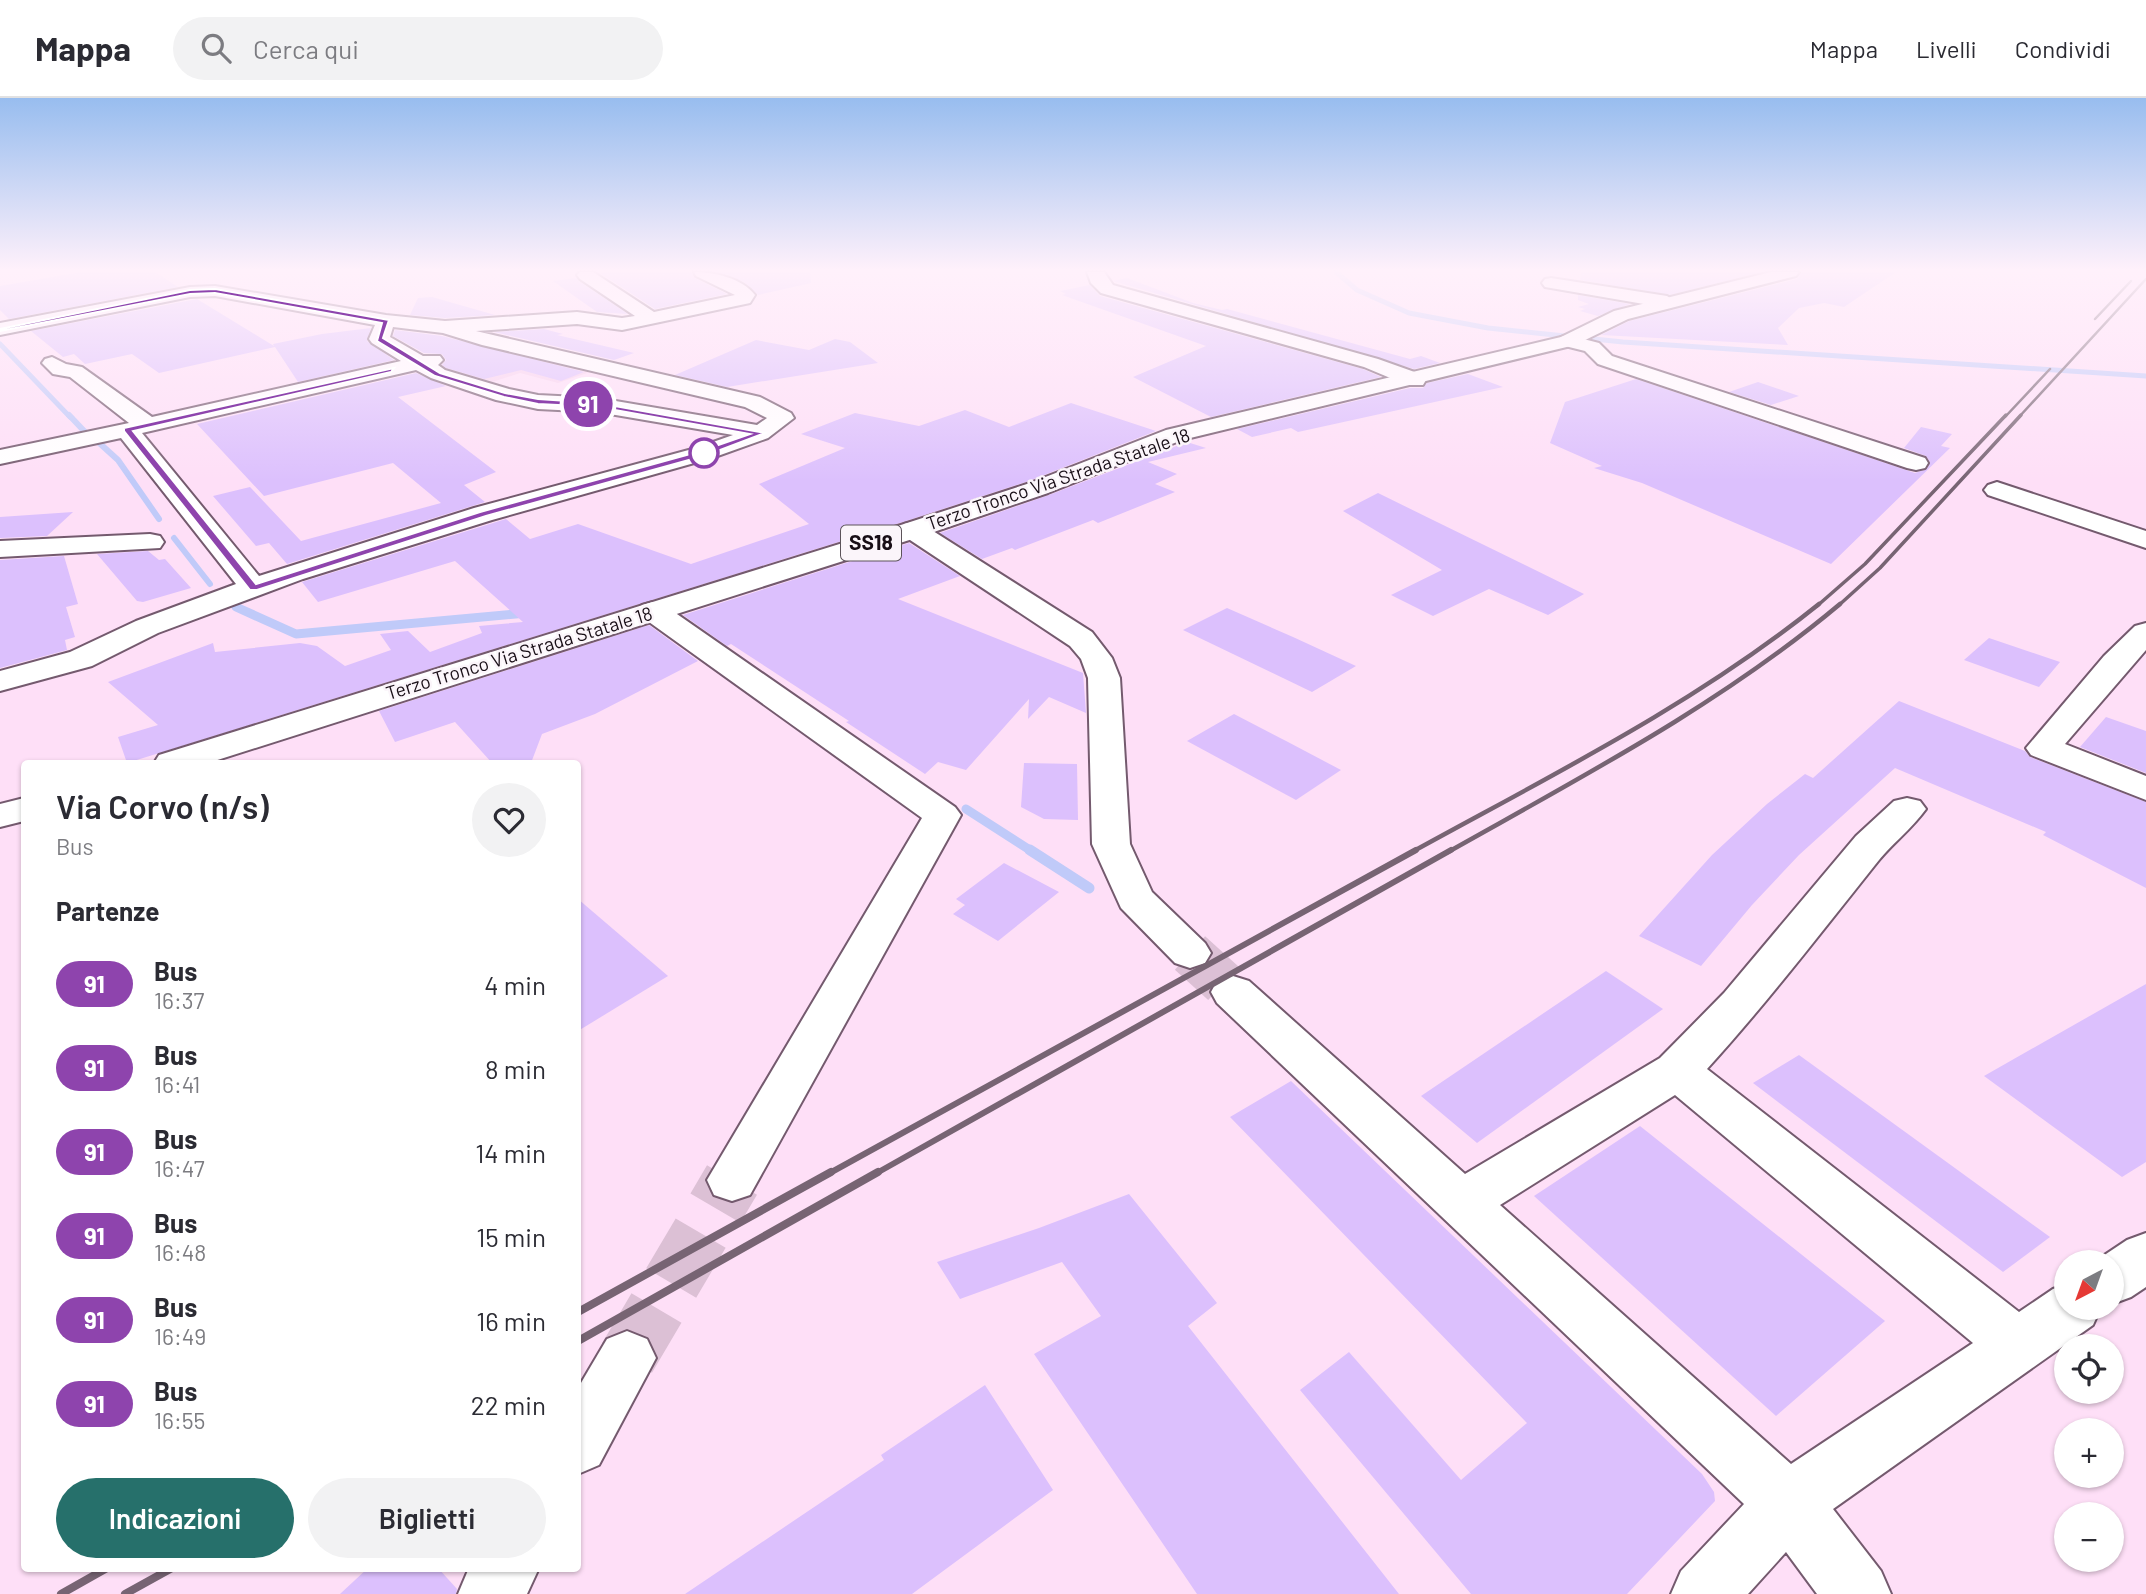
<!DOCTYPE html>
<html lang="it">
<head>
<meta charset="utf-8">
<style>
  body { margin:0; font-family:Barlow,sans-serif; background:#f2f2f3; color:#2b2b33; height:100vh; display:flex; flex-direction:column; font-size:26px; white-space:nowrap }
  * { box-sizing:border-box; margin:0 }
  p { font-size:23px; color:#7c7c81 }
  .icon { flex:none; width:38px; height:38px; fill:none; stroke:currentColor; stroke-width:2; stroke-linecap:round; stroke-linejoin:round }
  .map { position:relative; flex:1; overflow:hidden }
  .sheet { position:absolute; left:21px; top:662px; width:560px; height:812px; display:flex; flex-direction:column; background:#fff; border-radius:7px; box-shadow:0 2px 5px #0004 }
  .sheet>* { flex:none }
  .badge { padding:0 14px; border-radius:23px; font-size:24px; line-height:46px }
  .needle { width:46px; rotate:221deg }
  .tools { position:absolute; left:2054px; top:1152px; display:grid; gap:14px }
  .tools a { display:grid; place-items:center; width:70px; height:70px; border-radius:50%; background:#fff; box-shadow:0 2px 5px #0004; font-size:35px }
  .map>.badge { position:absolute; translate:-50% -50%; box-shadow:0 0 0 4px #fff }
  h2 { padding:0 35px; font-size:26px; line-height:63px }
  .round { display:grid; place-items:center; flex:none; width:74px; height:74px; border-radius:37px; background:#f2f2f3 }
  .head { display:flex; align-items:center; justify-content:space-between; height:119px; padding:0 35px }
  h1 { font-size:33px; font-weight:600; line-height:52px }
  .button { display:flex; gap:14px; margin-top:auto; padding:14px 35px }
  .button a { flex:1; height:80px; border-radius:42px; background:#26706b; color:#fff; font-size:28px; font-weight:600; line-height:80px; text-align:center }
  .button a+a { background:#f2f2f3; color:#2b2b33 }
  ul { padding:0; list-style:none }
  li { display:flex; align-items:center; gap:21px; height:84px; padding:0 35px }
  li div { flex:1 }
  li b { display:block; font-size:26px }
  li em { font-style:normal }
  li .badge { min-width:77px; font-weight:700; text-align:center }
  header { display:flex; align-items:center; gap:42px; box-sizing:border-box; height:98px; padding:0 35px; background:#fff; border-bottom:2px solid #e1e1e2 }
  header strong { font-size:33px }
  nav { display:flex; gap:38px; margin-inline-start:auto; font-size:24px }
  .search { width:490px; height:63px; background:#f2f2f3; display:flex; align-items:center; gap:18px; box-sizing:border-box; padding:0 24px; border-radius:38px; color:#7c7c81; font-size:26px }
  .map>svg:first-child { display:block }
  .built { fill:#f7d2ee }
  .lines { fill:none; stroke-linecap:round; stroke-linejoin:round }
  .stream-far3 { stroke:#c0caf9; stroke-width:5 }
  .stream-far2 { stroke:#c0caf9; stroke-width:6 }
  .stream-far1 { stroke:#c0caf9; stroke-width:9 }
  .stream { stroke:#c0caf9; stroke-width:11 }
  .building { fill:#dcc0fd }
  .minor-tunnel-far1 { stroke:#dcc0d5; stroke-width:45; stroke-dasharray:45 22; stroke-linecap:butt }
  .minor-tunnel { stroke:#dcc0d5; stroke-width:58; stroke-dasharray:58 29; stroke-linecap:butt }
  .minor-casing { stroke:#745a6e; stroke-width:4 }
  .major-casing { stroke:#745a6e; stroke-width:4 }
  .minor { fill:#fff; fill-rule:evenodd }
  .major { fill:#fff; fill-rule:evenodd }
  .rail-far4 { stroke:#776473; stroke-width:2.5 }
  .rail-far3 { stroke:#776473; stroke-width:3.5 }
  .rail-far2 { stroke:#776473; stroke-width:4.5 }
  .rail-far1 { stroke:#776473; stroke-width:6 }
  .rail { stroke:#776473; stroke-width:8 }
  .line { fill:#8e44ad; stroke:#fff; stroke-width:2 }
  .stop-dot { fill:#fff; stroke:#8e44ad; stroke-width:3.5 }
  .labels { text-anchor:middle; stroke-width:5; stroke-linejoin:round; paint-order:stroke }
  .far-street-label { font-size:19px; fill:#180e16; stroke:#fbf5fa }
  .shield { fill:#fbf5fa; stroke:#5c535a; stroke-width:2 }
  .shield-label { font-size:21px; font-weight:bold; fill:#180e16 }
</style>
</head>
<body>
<header>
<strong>Mappa</strong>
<div class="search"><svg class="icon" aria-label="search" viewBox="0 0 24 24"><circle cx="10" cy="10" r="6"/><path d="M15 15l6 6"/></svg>Cerca qui</div>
<nav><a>Mappa</a><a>Livelli</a><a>Condividi</a></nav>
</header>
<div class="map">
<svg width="2146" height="1496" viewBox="0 0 2146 1496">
  <rect width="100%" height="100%" fill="#fedff7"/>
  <!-- built -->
  <path class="built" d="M 503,253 L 593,273 L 558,285 L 520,275 L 480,288 L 433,269 Z"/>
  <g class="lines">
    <!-- stream-far3 -->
    <g class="stream-far3">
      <path d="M 1336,174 L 1357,192 L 1409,215 L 1488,230 L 1623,244 L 2146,278"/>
      <path d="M 0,246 L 70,319"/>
    </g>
    <!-- stream-far2 -->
    <g class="stream-far2">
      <path d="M 69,317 L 86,335"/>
      <path d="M 96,342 L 118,362 L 159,421"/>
      <path d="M 174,440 L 210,486"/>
    </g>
    <!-- stream-far1 -->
    <g class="stream-far1">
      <path d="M 236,509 L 296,536 L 526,515"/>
      <path d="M 966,711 L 1033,754"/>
    </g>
    <!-- stream -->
    <path class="stream" d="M 1030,752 L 1089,790"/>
  </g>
  <!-- building -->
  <g class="building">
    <path d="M 82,174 L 155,174 L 178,189 L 9,221 L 0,212 L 0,188 Z"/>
    <path d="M 611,174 L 691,174 L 695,180 L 727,196 L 655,211 L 600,175 Z"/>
    <path d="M 716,174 L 810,174 L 811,185 L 758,197 L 744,184 Z"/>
    <path d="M 1581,174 L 1762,174 L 1670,197 L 1580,182 Z"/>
    <path d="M 1802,174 L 1896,174 L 1844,209 L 1824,205 L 1799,210 L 1778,230 L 1788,247 L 1601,237 L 1629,223 L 1797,181 Z"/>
    <path d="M 576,180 L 579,183 L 628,216 L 597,214 L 553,183 Z"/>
    <path d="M 1127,180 L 1193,205 L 1222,212 L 1227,211 L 1410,261 L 1421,258 L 1440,265 L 1414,271 L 1113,183 Z"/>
    <path d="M 1090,187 L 1100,198 L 1363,271 L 1381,279 L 1211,319 L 1133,279 L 1206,248 L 1062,197 L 1066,196 L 1060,193 Z"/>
    <path d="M 1578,197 L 1630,206 L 1598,218 L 1580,213 L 1585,211 L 1578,209 L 1589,206 L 1578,202 Z"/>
    <path d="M 432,199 L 495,217 L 445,220 L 410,217 L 418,200 Z"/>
    <path d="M 197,201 L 274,248 L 273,246 L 322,236 L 371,230 L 367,243 L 394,262 L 298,284 L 275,249 L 159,275 L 132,256 L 85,266 L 74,256 L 63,259 L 31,233 Z"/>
    <path d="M 544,231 L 563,236 L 557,237 L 634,255 L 614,262 L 494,234 Z"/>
    <path d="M 395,232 L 442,238 L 584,274 L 561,283 L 521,272 L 484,281 L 446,270 L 442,267 L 446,262 L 442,256 L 424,255 L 393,238 Z"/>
    <path d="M 835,241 L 850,244 L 878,265 L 727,289 L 675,277 L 756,242 L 809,252 Z"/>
    <path d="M 416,275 L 446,288 L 398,299 L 496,374 L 464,387 L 485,404 L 287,466 L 269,445 L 256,448 L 213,398 L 250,389 L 301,443 L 441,405 L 393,365 L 264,398 L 197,326 Z"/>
    <path d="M 1468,276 L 1503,289 L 1298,334 L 1291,330 L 1252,339 L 1237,331 L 1410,290 L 1423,290 L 1427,285 Z"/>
    <path d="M 1636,281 L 1915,375 L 1927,371 L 1930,364 L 1926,358 L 1904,350 L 1921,329 L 1952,336 L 1941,348 L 1950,350 L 1831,466 L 1642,385 L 1594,370 L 1602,368 L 1550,345 L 1565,304 Z"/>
    <path d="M 1758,284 L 1799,298 L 1771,307 L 1729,294 Z"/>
    <path d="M 1071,305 L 1156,333 L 1029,383 L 903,424 L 127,665 L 118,639 L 158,627 L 108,584 L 213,545 L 215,554 L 300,545 L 317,548 L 345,568 L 391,552 L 380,536 L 408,533 L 430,554 L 482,535 L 479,528 L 523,524 L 455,463 L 318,504 L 302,484 L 506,421 L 530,441 L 578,426 L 691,466 L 809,426 L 759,386 L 845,350 L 801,336 L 855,315 L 919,328 L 965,312 L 1009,329 Z"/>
    <path d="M 1187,344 L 1206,350 L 1148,364 L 1177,376 L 1155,386 L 1175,394 L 1098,425 L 1093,422 L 1015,452 L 1012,450 L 982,461 L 940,435 L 1049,397 Z"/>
    <path d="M 1378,395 L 1437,424 L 1584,496 L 1548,517 L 1489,491 L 1433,518 L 1391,497 L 1442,472 L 1343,413 Z"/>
    <path d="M 73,414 L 47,438 L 0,440 L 0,419 Z"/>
    <path d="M 909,445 L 960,478 L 898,501 L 1083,575 L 1086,615 L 1049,599 L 1028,621 L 1029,601 L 966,672 L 938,664 L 925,676 L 846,624 L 849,623 L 731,546 L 727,548 L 683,517 Z"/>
    <path d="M 148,453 L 159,462 L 165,461 L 191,490 L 143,504 L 137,503 L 97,456 Z"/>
    <path d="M 64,458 L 78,506 L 66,509 L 75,539 L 65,542 L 67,552 L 0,570 L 0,462 Z"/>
    <path d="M 1227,510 L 1293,539 L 1356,568 L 1312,594 L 1183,532 Z"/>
    <path d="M 649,527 L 698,563 L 595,616 L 542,636 L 531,665 L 492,665 L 455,624 L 395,644 L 379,613 Z"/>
    <path d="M 1989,540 L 2060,564 L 2039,589 L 1964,562 Z"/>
    <path d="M 1899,603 L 2025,653 L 2030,659 L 2146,704 L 2146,790 L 2043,737 L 2046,734 L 1895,670 L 1799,757 L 1752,807 L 1701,868 L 1639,838 L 1712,757 L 1767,706 L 1805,676 L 1813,680 Z"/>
    <path d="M 1234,616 L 1288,644 L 1341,672 L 1296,702 L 1187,643 Z"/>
    <path d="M 2106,619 L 2146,633 L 2146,675 L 2080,649 Z"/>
    <path d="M 1024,665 L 1077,666 L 1078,722 L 1044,721 L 1021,709 Z"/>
    <path d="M 1004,765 L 1059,794 L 998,843 L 953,816 L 965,807 L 956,801 Z"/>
    <path d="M 578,801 L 668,878 L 578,933 Z"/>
    <path d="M 1606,873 L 1663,911 L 1477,1045 L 1421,998 Z"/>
    <path d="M 2146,886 L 2146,1064 L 2122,1079 L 1984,978 Z"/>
    <path d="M 1799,957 L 1948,1065 L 2050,1139 L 2003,1174 L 1753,985 Z"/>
    <path d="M 1291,983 L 1702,1376 L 1714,1394 L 1715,1403 L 1627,1496 L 1471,1496 L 1300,1292 L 1349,1254 L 1461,1382 L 1527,1325 L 1230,1019 Z"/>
    <path d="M 1640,1028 L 1885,1223 L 1776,1318 L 1534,1098 Z"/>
    <path d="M 1129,1096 L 1217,1205 L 1188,1228 L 1399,1496 L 1197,1496 L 1034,1256 L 1101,1218 L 1062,1164 L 960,1201 L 937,1164 L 1039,1130 Z"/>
    <path d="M 985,1287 L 1053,1392 L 912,1496 L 685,1496 L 884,1362 L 881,1357 Z"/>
    <path d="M 368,1470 L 438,1470 L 457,1491 L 456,1496 L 340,1496 Z"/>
  </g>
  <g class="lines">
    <!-- minor-tunnel-far1 -->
    <path class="minor-tunnel-far1" d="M 1190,855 L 1233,894"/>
    <!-- minor-tunnel -->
    <path class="minor-tunnel" d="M 627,1260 L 732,1082"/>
    <!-- minor casing -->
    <g class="minor-casing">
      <g id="minor">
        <path d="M 580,174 L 593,174 L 654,214 L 735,197 L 696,178 L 694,174 C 714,174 742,180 755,197 L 750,205 L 622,232 L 577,226 L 476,233 L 760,299 L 791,315 L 794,320 L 768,340 L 712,360 L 492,422 L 303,481 L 158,535 L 92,568 L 0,593 L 0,573 L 70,554 L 136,523 L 236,486 L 121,340 L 0,366 L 0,352 L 129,325 L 70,279 L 53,276 L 42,265 L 45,261 L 52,259 L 66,266 L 82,269 L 152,319 L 401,263 L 372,245 L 369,241 L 375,227 L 215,198 L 190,199 L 0,237 L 0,225 L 190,189 L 215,188 L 386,217 L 445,223 L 577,214 L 622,220 L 635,218 L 580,181 L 577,177 ZM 393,229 L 443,235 L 482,247 L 745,309 L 767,320 L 757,327 L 598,300 L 538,297 L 509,291 L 445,272 L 438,267 L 443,262 L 440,258 L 423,258 L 390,239 ZM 416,272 L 431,280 L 496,302 L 538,311 L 598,314 L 733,337 L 696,350 L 474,410 L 259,478 L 142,335 Z"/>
        <path d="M 1087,174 L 1104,174 L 1113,187 L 1378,261 L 1423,277 L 1426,282 L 1423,287 L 1407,287 L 1364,269 L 1101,195 L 1091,185 Z"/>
        <path d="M 1551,180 L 1667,198 L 1676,204 L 1667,210 L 1545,189 L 1542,185 L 1545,181 Z"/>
        <path d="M 1568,237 L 1599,245 L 1612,258 L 1925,360 L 1928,365 L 1925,370 L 1916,372 L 1907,370 L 1598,266 L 1585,253 L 1561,247 L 1558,243 L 1561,239 Z"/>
        <path d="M 1997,384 L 2146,433 L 2146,450 L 1988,397 L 1984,392 L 1988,387 Z"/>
        <path d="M 913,424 L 922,426 L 1092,534 L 1112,560 L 1120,580 L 1130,746 L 1152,794 L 1205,845 L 1211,855 L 1205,865 L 1190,870 L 1175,865 L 1121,810 L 1092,746 L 1088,580 L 1081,561 L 1070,548 L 904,438 L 900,432 L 904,426 Z"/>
        <path d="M 150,436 L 160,438 L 164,444 L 160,450 L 0,459 L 0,443 Z"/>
        <path d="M 653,504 L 664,507 L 955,709 L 961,717 L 750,1097 L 732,1103 L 714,1097 L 707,1082 L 922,720 L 642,519 L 638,513 L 642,507 Z"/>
        <path d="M 2146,525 L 2146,552 L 2065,646 L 2146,678 L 2146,702 L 2031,657 L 2026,650 L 2104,558 L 2135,528 Z"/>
        <path d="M 1907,700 L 1920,703 L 1926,711 C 1911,732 1890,747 1875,767 C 1820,836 1766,906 1707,971 L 2019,1214 L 2053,1191 L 2067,1186 L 2067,1209 L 2101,1209 L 2093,1227 L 1833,1411 L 1881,1473 L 1891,1496 L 1817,1496 L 1786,1454 L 1748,1496 L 1671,1496 L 1681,1473 L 1744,1406 L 1217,905 L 1211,894 L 1217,883 L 1233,878 L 1249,883 L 1465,1076 L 1660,960 L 1724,895 L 1856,738 L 1894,703 ZM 1675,997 L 1973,1245 L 1791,1366 L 1500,1107 Z"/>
        <path d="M 2146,1135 L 2146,1189 L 2131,1199 L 2112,1206 L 2112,1164 L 2094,1164 L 2127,1142 Z"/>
        <path d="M 627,1233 L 647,1241 L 656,1260 L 599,1367 L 578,1376 L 578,1290 L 607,1241 Z"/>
        <path d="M 469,1470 L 539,1470 L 527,1496 L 458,1496 Z"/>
      </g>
    </g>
    <!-- major casing -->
    <g class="major-casing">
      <g id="major">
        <path d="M 1771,174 L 1799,174 L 1796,178 L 1628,221 L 1575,247 L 1182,342 L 1048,395 L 922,438 L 208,665 L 154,665 L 159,657 L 904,426 L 1030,385 L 1166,332 L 1561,239 L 1614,213 Z"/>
        <path d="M 24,700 L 24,723 L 0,729 L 0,706 Z"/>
      </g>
    </g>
    <!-- minor -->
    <use href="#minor" class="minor"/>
    <!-- major -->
    <use href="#major" class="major"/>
    <!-- rail-far4 -->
    <g class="rail-far4">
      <path d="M 2095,221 L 2131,183"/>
      <path d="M 2005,319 L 2050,271"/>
      <path d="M 2019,319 L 2146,181"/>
    </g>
    <!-- rail-far3 -->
    <g class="rail-far3">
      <path d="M 1817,508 L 1865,466 L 2006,317"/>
      <path d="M 1838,508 L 1880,470 L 2021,317"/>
    </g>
    <!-- rail-far2 -->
    <g class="rail-far2">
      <path d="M 1412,754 C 1552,677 1695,606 1819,506"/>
      <path d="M 1448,754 C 1583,678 1721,606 1840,506"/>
    </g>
    <!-- rail-far1 -->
    <g class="rail-far1">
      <path d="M 828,1076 L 1416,752"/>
      <path d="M 875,1076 L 1451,752"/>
    </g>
    <!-- rail -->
    <g class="rail">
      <path d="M 578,1214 L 831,1074"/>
      <path d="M 578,1243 L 878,1074"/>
      <path d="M 61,1496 L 107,1470"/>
      <path d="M 125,1496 L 172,1470"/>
    </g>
  </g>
  <!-- sky -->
  <linearGradient id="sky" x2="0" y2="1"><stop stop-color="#98bdef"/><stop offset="0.45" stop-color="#fff1fb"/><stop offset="1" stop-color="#fff1fb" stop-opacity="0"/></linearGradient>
  <rect width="2146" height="383" fill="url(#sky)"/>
  <!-- line -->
  <path class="line" d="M 215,191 L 389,222 L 383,240 L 440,275 L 505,295 L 538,301 L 598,305 L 765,335 L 707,357 L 486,418 L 257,492 L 250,492 L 124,333 L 124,330 L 394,270 L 391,274 L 133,333 L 256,486 L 480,414 L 701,353 L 750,336 L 598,309 L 538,306 L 504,299 L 435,278 L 377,243 L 382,225 L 215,195 L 190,196 L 0,233 L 0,231 L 190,192 Z"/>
  <!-- markers -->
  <circle class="stop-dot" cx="704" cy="355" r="14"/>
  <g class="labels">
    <!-- far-street labels -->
    <g class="far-street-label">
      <text transform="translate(1058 381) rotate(-19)" y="7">Terzo Tronco Via Strada Statale 18</text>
      <text transform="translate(519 555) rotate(-17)" y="7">Terzo Tronco Via Strada Statale 18</text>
    </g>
    <!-- shield labels -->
    <rect class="shield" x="841" y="427.5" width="60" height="35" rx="5"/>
    <g class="shield-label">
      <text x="871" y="452">SS18</text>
    </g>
  </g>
</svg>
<div class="tools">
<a><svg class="needle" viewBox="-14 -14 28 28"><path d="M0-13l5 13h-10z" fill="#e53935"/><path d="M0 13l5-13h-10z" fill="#7c7c81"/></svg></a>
<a><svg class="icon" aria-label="locate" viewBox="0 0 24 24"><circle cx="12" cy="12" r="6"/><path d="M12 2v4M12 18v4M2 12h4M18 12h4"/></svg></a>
<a>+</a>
<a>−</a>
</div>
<b class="badge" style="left:588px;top:306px;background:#8e44ad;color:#fff">91</b>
<section class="sheet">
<div class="head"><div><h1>Via Corvo (n/s)</h1><p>Bus</p></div><a class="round"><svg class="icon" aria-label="heart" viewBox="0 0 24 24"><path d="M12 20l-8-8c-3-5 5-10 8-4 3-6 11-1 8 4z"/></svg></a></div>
<h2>Partenze</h2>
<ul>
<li><span class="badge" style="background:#8e44ad;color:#fff">91</span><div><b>Bus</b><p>16:37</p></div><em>4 min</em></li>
<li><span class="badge" style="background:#8e44ad;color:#fff">91</span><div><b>Bus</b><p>16:41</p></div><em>8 min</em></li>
<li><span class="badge" style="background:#8e44ad;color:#fff">91</span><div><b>Bus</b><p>16:47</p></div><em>14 min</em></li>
<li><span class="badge" style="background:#8e44ad;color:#fff">91</span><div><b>Bus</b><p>16:48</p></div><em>15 min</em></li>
<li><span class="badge" style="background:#8e44ad;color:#fff">91</span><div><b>Bus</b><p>16:49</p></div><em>16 min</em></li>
<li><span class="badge" style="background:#8e44ad;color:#fff">91</span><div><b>Bus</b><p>16:55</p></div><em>22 min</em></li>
</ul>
<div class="button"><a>Indicazioni</a><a>Biglietti</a></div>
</section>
</div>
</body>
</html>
